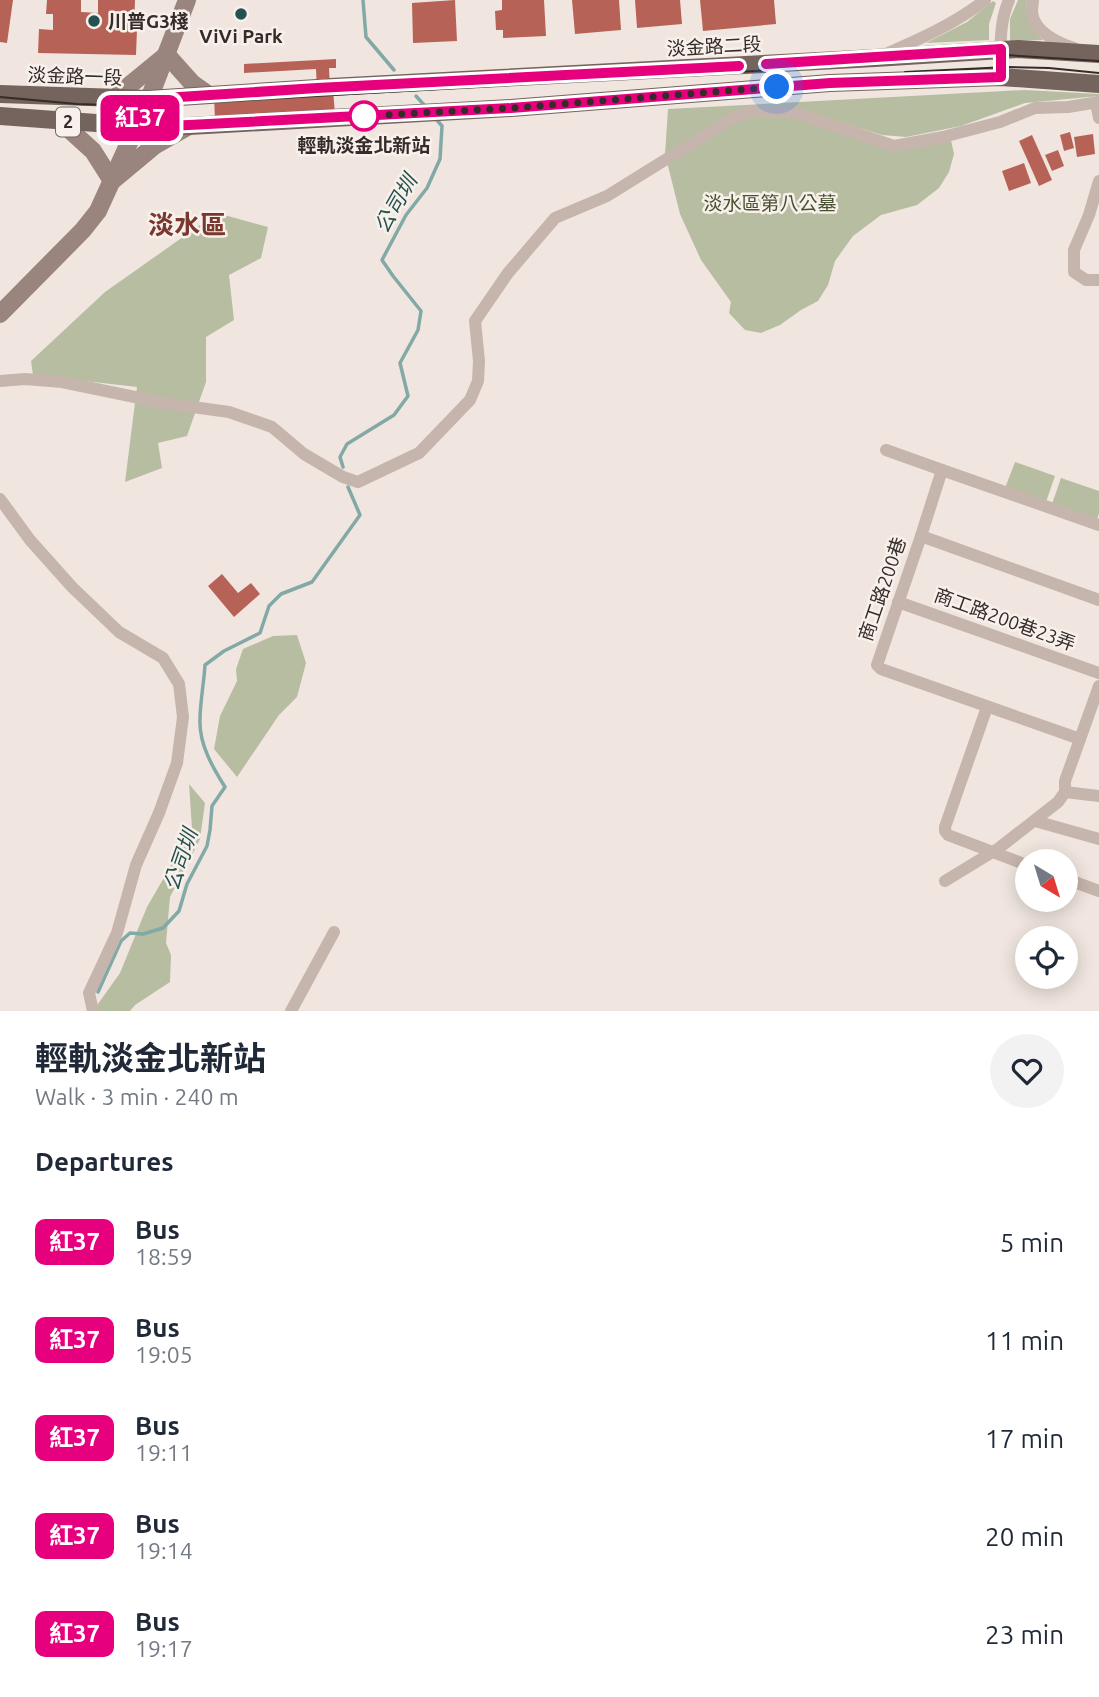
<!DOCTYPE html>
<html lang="en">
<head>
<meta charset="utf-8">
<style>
  body { margin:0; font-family:Ubuntu,"Noto Sans TC",sans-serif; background:#f2f2f3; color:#1f2937; height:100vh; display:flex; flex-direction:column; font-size:26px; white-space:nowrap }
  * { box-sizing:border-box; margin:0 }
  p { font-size:23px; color:#747a83 }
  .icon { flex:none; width:38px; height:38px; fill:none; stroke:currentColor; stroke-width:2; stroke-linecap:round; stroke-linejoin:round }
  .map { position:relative; height:1011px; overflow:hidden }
  .panel { display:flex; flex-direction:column; background:#fff; flex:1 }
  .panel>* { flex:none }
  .badge { padding:0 14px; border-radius:10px; font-size:24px; line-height:46px }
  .needle { width:46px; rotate:142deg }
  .controls { position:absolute; left:1015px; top:849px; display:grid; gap:14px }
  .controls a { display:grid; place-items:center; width:63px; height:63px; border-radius:50%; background:#fff; box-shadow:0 4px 18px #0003; font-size:35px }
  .you { position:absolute; width:35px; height:35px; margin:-18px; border:5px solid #fff; border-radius:50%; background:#1a73e8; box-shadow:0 0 0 10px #1a73e833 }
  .map>.badge { position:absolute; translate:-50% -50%; box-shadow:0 0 0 4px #fff }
  h2 { padding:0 35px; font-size:26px; line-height:63px }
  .round { display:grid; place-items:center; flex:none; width:74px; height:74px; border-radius:37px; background:#f2f2f3 }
  .headline { display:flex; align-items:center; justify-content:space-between; height:119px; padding:0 35px }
  h1 { font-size:33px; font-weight:700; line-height:52px }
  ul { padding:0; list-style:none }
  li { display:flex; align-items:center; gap:21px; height:98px; padding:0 35px }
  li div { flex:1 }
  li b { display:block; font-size:26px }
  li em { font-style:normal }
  li .badge { min-width:77px; font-weight:700; text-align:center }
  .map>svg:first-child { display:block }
  .green { fill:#b7bda1 }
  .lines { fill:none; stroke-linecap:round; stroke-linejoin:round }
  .stream { stroke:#82a9a6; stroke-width:3.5 }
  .building { fill:#b76256 }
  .street { stroke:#c6b5ac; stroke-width:12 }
  .secondary { stroke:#9a857e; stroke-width:18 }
  .primary { stroke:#75635d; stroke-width:18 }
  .tram { stroke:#352c2a; stroke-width:2 }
  .line-casing { stroke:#fff; stroke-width:16 }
  .line { stroke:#e6007e; stroke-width:10 }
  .walk { stroke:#352c2a; stroke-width:7; stroke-dasharray:0 12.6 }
  .poi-dot { fill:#255250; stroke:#f8f0eb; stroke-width:2.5 }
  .stop-dot { fill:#fff; stroke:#e6007e; stroke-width:3.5 }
  .labels { text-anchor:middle; stroke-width:5; stroke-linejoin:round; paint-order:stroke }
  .shield { fill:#f8f0eb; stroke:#706764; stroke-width:2 }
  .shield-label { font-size:18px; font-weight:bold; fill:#352c2a }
  .poi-label { font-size:19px; font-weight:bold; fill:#352c2a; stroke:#f8f0eb; text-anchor:start }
  .street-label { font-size:19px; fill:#352c2a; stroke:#f8f0eb }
  .stop-label { font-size:19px; font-weight:bold; fill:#352c2a; stroke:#f8f0eb }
  .park-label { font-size:19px; fill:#495131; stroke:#f8f0eb }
  .water-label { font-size:21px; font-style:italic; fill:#255250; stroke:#f8f0eb }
  .district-label { font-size:26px; font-weight:bold; fill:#7a372d; stroke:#f8f0eb }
</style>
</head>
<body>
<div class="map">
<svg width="1099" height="1011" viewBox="0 0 1099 1011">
  <rect width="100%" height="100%" fill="#f0e6df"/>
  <!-- green -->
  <g class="green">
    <path d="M 1018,0 L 1027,0 C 1025,17 1031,29 1043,40 L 1010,41 L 1010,19 Z"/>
    <path d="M 993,1 L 996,3 L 989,24 L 989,40 L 926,43 L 967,22 Z"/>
    <path d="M 1025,90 L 1099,94 L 1099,96 L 1025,103 L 961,126 L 906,137 L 882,135 L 794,108 L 751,116 L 792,116 L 893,150 L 951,140 L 954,154 L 949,172 L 939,188 L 917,205 L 881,215 L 853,236 L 835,261 L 828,285 L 818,301 L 801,310 L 780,325 L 761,333 L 745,330 L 729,313 L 731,302 L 701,260 L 680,214 L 665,154 L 668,109 Z"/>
    <path d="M 217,213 L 268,227 L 261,258 L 229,275 L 234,320 L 206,337 L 206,382 L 187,436 L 158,443 L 162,468 L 125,482 L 137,387 L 33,375 L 31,361 L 105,292 Z"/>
    <path d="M 1015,462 L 1055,476 L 1046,502 L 1005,488 Z"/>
    <path d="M 1061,478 L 1099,491 L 1099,513 L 1097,520 L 1052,504 Z"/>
    <path d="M 297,635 L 306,663 L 297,697 L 279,715 L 237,777 L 214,749 L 220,716 L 237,681 L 236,669 L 243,649 L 273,636 Z"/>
    <path d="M 189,784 L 205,803 L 200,839 L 170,897 L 166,943 L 171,955 L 170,982 L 135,1005 L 130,1011 L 93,1011 L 120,973 L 147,907 L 192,829 Z"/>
  </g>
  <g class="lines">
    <!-- stream -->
    <g class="stream">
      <path d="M 363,0 L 366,37 L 394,70"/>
      <path d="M 416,96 L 425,106"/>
      <path d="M 343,467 L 340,457 L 347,444 L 394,415 L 408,396 L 400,363 L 418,330 L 421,311 L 393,276 L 382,260 L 406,215 L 427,188 L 440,159 L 442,126 L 436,119"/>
      <path d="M 98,992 L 121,941 L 130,933 L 143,934 L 163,928 L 179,911 L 187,884 L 207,846 L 210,830 L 212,806 L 225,787 C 213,768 199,744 200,720 C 200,702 204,683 205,665 L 224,651 L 260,633 L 269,606 L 281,594 L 312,582 L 360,515 L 348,487"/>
    </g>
  </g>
  <!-- building -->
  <g class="building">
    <path d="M 0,0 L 13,0 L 7,43 L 0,42 Z"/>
    <path d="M 47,0 L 81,0 L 81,12 L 98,13 L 98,0 L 135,0 L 134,29 L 137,29 L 136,55 L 38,53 L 39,29 L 53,30 L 53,14 L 46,14 Z"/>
    <path d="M 455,0 L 457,41 L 413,43 L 412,3 Z"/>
    <path d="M 502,0 L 544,0 L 546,36 L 503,38 L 503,30 L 496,30 L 495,11 L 502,10 Z"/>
    <path d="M 572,0 L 619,0 L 621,30 L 575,34 Z"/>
    <path d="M 635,0 L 680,0 L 682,24 L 637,28 Z"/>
    <path d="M 700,0 L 774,0 L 776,24 L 703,31 Z"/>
    <path d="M 336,59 L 336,68 L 329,68 L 330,89 L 333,89 L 335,115 L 215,121 L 214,95 L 317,90 L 316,69 L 244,73 L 244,64 Z"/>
    <path d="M 1070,132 L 1074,148 L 1064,151 L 1060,135 Z"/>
    <path d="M 1093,134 L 1095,154 L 1077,157 L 1074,137 Z"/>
    <path d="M 1032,135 L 1052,180 L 1039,186 L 1019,141 Z"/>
    <path d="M 1058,150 L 1064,166 L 1052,171 L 1045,155 Z"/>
    <path d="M 1024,163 L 1031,183 L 1009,191 L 1002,171 Z"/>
    <path d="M 222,574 L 238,593 L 251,583 L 260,594 L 234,617 L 208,586 Z"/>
  </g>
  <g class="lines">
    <!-- street -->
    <g class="street">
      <path d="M 1033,0 C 1033,4 1032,8 1032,12 C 1034,32 1058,43 1074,48"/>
      <path d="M 888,53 C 922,38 956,23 985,0"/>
      <path d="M 1001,77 C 1001,51 998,25 1009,0"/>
      <path d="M 1096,103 L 1099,118"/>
      <path d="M 1099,181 L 1089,215 L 1074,250 L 1074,272 L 1086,280 L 1099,280"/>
      <path d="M 0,381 L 25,379 L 62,382 L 164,403 L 229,412 L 272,427 L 304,454 L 343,477 L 358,482 L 419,453 L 470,400 L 478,381 L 479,361 L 475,321 L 508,273 L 555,218 L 607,196 L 731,119 L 750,112 L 793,112 L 894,146 L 943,137 L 1000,122 L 1035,108 L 1068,107 L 1099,102"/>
      <path d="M 886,450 L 942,470 L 921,536 L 877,665 L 881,669 L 1080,739"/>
      <path d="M 942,470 L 1099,525"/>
      <path d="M 0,499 L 30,540 L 72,587 L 119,632 L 163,658 L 179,684 L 183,717 L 177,763 L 159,813 L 136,865 L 117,933 L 89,993 L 93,1011"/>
      <path d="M 921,536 L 1099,600"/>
      <path d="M 898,602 L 1099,673"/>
      <path d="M 987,707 L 945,827 L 945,831 L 948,835 L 1027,865"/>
      <path d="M 1065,792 L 1099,796"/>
      <path d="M 1035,821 L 1099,839"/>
      <path d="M 1066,879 L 1099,891"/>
      <path d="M 945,881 L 999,848 L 1058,802 L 1065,792 L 1065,781 L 1099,686"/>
      <path d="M 291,1011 L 334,932"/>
    </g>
    <!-- secondary -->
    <g class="secondary">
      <path d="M 167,55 L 192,83 L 209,95"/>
      <path d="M 114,98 L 164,57"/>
      <path d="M 60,121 L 93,151 L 112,181 L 154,146 L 189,126"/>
      <path d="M 0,314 L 83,230 L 98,211 L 149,99 L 187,0"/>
    </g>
    <!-- primary -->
    <g class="primary">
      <path d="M 330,87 L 875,58 L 1018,49 L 1099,54"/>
      <path d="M 0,94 L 149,99 L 317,88"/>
      <path d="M 0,116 L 137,126 L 189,126 L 511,108 L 830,83 L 1001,77 L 1099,84"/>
    </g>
    <!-- tram -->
    <g class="tram">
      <path d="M 905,72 L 1007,67 L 1049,68 L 1099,73"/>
      <path d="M 0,97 L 77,104 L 140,106 L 880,64 L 1006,55 L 1099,61"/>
    </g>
  </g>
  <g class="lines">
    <!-- line casing -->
    <g class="line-casing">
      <path id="line" d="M 739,66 L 317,88 L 149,99 L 137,127 L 189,125 L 511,108 L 830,83 L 1001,77 L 1001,49 L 766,64"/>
    </g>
    <!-- line -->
    <use href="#line" class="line"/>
    <!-- walk -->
    <path class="walk" d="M 364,116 L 511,108 L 777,87"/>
  </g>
  <!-- markers -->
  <g class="poi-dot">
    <circle cx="241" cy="14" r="7"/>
    <circle cx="94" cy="21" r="7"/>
  </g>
  <circle class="stop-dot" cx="364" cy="116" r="14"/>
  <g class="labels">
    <!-- shield labels -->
    <rect class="shield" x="56" y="107.5" width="24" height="29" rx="5"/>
    <g class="shield-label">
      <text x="68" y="128">2</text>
    </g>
    <!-- poi labels -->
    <g class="poi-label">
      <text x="108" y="28">川普G3棧</text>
      <text x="241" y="43" text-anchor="middle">ViVi Park</text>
    </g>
    <!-- street labels -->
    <g class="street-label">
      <text transform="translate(714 46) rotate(-3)" y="7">淡金路二段</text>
      <text transform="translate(75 76) rotate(2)" y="7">淡金路一段</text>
      <text transform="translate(882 589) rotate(-71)" y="7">商工路200巷</text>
      <text transform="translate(1005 619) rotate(20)" y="7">商工路200巷23弄</text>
    </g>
    <!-- stop labels -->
    <g class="stop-label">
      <text x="364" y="152">輕軌淡金北新站</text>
    </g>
    <!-- park labels -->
    <g class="park-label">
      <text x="770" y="210">淡水區第八公墓</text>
    </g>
    <!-- water labels -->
    <g class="water-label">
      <text transform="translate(396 204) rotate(-60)" y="7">公司圳</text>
      <text transform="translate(181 860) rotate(-71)" y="7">公司圳</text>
    </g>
    <!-- district labels -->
    <g class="district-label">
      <text x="187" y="234">淡水區</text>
    </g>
  </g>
</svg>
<div class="controls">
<a><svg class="needle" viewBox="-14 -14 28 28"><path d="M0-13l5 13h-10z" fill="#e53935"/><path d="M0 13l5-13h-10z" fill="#747a83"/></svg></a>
<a><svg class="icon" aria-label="locate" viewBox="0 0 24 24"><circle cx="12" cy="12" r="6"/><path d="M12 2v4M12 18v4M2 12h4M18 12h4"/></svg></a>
</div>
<div class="you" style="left:777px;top:87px"></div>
<b class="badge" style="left:140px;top:118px;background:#e6007e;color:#fff">紅37</b>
</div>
<section class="panel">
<div class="headline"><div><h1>輕軌淡金北新站</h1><p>Walk · 3 min · 240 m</p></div><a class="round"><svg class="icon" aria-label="heart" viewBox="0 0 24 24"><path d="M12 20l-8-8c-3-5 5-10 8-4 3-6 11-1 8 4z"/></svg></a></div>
<h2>Departures</h2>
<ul>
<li><span class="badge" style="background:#e6007e;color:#fff">紅37</span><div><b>Bus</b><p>18:59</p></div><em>5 min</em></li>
<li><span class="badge" style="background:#e6007e;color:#fff">紅37</span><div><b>Bus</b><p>19:05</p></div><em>11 min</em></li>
<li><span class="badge" style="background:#e6007e;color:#fff">紅37</span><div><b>Bus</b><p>19:11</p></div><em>17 min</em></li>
<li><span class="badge" style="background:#e6007e;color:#fff">紅37</span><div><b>Bus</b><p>19:14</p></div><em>20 min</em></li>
<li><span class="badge" style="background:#e6007e;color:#fff">紅37</span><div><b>Bus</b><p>19:17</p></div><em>23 min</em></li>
</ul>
</section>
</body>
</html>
